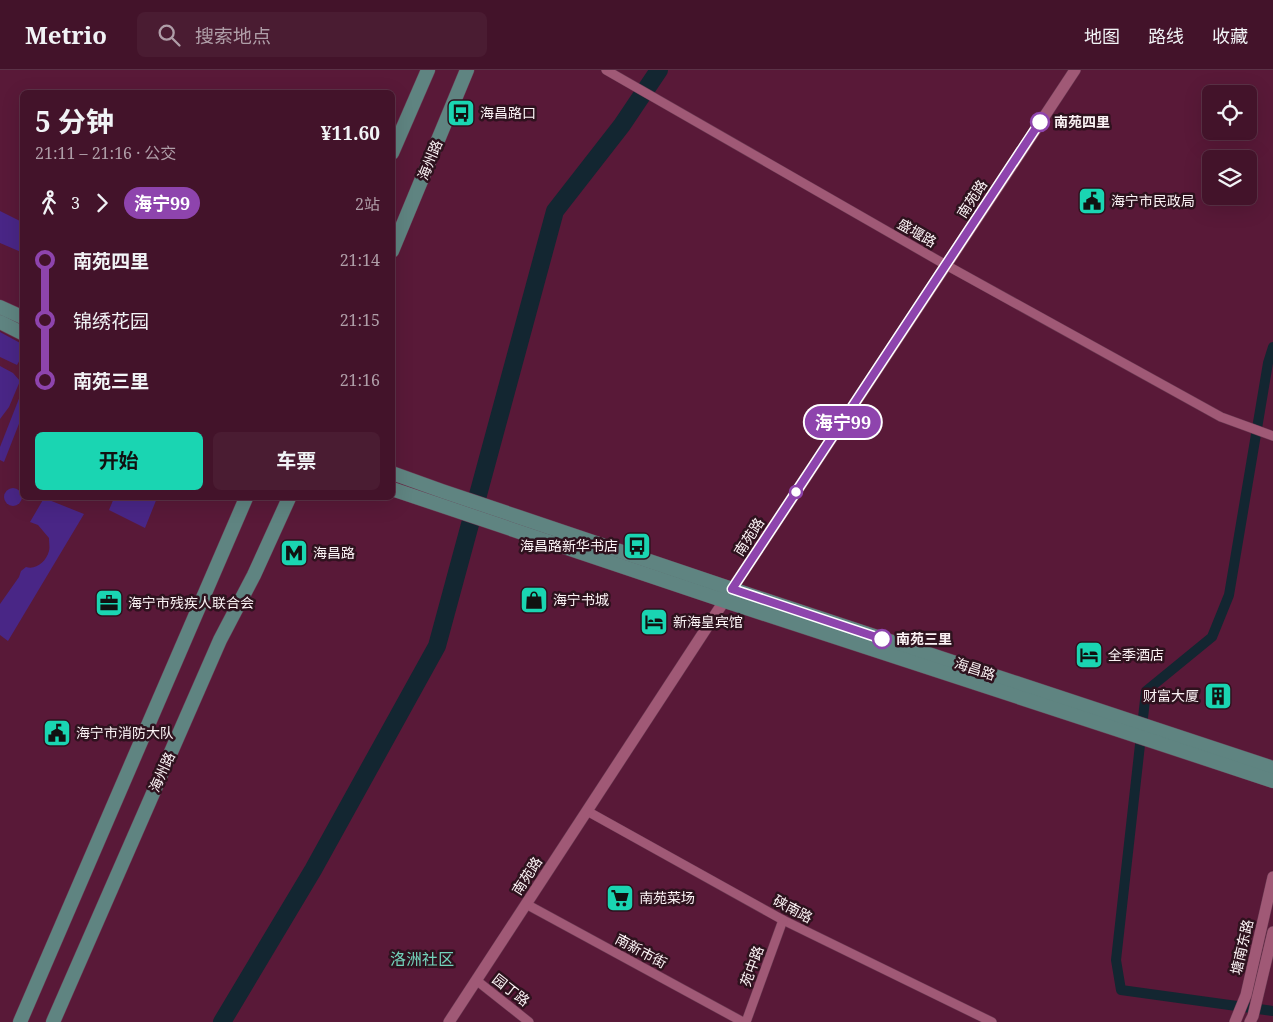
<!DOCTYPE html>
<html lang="zh">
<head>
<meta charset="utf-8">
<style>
  body { margin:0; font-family:"Noto Serif","Noto Sans SC",serif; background:#4a1c32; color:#f1f3f6; height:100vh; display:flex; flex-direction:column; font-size:19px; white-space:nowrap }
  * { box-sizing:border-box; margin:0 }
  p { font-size:16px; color:#af9ea8 }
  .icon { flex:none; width:28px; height:28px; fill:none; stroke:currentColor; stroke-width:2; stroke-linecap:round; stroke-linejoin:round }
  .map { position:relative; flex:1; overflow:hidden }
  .panel { position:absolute; left:20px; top:20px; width:375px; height:410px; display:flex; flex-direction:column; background:#43132a; border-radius:8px; box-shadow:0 5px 20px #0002,0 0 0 1px #5b3247 }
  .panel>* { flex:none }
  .badge { padding:0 10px; border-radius:16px; font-size:18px; line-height:32px }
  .controls { position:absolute; left:1202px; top:15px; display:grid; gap:10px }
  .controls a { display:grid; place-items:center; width:55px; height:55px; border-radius:8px; background:#43132a; box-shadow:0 5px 20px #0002,0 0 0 1px #5b3247; font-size:25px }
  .map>.badge { position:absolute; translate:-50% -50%; box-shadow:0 0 0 2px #fff }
  .legs { display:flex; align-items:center; gap:8px; height:55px; padding:0 15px; font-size:16px }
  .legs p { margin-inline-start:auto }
  .summary { display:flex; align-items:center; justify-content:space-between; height:85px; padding:0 15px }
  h1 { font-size:28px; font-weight:700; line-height:38px }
  .cta { display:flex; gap:10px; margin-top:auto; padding:10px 15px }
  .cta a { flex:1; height:58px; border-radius:8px; background:#1ad5b2; color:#111; font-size:20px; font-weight:700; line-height:58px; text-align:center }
  .cta a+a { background:#4a1c32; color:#f1f3f6 }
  ul { padding:0 15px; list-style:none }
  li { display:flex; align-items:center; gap:18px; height:60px; font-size:19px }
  li i { display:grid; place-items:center; width:8px; height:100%; margin:0 6px; background:currentColor }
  li i::after { content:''; width:12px; height:12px; margin:-6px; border:4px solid; border-radius:50%; background:#43132a }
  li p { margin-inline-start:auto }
  li:first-child i { background:linear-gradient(#0000 50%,currentColor 0) }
  li:last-child i { background:linear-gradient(currentColor 50%,#0000 0) }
  header { display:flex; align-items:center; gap:30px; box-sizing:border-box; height:70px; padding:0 25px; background:#43132a; border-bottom:1px solid #5b3247 }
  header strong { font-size:24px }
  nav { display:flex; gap:28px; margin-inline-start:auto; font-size:18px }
  .search { width:350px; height:45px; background:#4a1c32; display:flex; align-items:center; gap:12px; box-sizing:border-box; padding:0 18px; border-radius:8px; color:#af9ea8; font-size:19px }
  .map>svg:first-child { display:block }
  .green { fill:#492686 }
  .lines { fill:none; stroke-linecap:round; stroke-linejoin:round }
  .canal { stroke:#132631; stroke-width:10 }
  .river { stroke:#132631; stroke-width:18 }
  .street-casing { stroke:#6a3a52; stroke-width:10 }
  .secondary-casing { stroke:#6a3a52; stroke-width:12 }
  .primary-casing { stroke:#6a3a52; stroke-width:15 }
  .street { stroke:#a05976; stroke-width:9 }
  .secondary { stroke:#a05976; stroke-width:11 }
  .primary { stroke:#5f8481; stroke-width:14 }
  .line-1-casing { stroke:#fff; stroke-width:11 }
  .line-1 { stroke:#8e44ad; stroke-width:8 }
  .stop-1-dot { fill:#fff; stroke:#8e44ad; stroke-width:2.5 }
  .labels { text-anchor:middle; stroke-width:5; stroke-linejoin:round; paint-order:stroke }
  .poi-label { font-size:14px; fill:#faf2f4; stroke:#2e121e; text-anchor:start }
  .stop-label { font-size:14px; font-weight:bold; fill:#faf2f4; stroke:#2e121e; text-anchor:start }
  .street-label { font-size:14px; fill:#faf2f4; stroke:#2e121e }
  .quarter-label { font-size:16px; fill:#73d4bb; stroke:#2e121e }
</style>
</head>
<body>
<header>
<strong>Metrio</strong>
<div class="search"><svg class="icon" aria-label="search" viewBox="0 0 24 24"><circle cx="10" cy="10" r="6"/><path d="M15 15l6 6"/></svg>搜索地点</div>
<nav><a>地图</a><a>路线</a><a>收藏</a></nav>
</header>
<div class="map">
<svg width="1273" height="952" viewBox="0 0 1273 952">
  <rect width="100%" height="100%" fill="#591938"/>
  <!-- green -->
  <g class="green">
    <path d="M 0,141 L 22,152 L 22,179 L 21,182 L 0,173 Z"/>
    <path d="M 0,262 L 22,274 L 22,286 L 17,295 L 0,287 Z"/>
    <path d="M 0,296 L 13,303 L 20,311 L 9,337 L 0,349 Z"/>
    <path d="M 22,321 L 22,346 L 4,392 L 0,390 L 0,377 Z"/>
    <circle cx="13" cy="427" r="9"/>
    <path d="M 44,428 L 84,444 L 8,571 L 0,565 L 0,534 L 19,507 L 21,501 L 26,497 C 36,500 46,492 49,481 C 50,478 49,472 49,468 L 38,455 L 30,452 Z"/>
    <path d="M 114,428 L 157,428 L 145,458 L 109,440 Z"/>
  </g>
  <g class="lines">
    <!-- canal -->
    <path class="canal" d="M 1273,277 L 1268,293 L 1229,525 L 1212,567 L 1146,621 L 1116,890 L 1121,920 L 1273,941"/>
    <!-- river -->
    <path class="river" d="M 222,952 L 313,800 L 437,576 L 555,141 L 622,55 L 659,0"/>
    <!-- street casing -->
    <g class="street-casing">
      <g id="street">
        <path d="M 606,0 L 946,195 L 1221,347 L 1273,366"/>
        <path d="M 587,741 L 783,850 L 992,952"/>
        <path d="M 526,834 L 743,952"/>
        <path d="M 476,910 L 529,952"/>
        <path d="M 746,952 L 783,850"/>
      </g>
    </g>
    <!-- secondary casing -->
    <g class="secondary-casing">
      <g id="secondary">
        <path d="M 449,952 L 732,519 L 1075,0"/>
        <path d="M 1235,952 L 1246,925 L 1273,807"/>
        <path d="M 1250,952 L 1253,946 L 1273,862"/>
      </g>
    </g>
    <!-- primary casing -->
    <g class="primary-casing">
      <g id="primary">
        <path d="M 392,83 L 428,0"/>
        <path d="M 392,181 L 467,0"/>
        <path d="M 0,237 L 22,247"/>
        <path d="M 0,252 L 22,263"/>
        <path d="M 392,403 L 442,421 L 732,519 L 1273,698"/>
        <path d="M 392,419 L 725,531 L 1119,660 L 1273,711"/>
        <path d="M 20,952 L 246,428"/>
        <path d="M 53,952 L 220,570 L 254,505 L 289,428"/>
      </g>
    </g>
    <!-- street -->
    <use href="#street" class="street"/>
    <!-- secondary -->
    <use href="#secondary" class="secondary"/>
    <!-- primary -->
    <use href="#primary" class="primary"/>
  </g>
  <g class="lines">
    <!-- line-1 casing -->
    <g class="line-1-casing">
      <path id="line-1" d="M 882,569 L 732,519 L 1040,52"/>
    </g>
    <!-- line-1 -->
    <use href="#line-1" class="line-1"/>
  </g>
  <!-- icons -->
  <defs>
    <g id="bus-square" transform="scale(1.4375)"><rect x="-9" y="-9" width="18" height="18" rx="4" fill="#1ad5b2" stroke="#2e121e"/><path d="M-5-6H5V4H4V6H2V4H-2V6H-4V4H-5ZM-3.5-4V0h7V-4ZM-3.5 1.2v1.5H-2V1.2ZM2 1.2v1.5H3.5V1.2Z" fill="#111"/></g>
    <g id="civic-square" transform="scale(1.4375)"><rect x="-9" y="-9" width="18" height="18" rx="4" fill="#1ad5b2" stroke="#2e121e"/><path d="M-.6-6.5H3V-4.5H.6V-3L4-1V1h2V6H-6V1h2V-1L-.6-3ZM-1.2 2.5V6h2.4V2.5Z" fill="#111"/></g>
    <g id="metro-square" transform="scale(1.4375)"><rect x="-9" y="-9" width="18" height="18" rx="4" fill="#1ad5b2" stroke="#2e121e"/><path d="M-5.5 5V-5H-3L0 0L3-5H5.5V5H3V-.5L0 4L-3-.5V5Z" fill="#111"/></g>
    <g id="shop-square" transform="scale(1.4375)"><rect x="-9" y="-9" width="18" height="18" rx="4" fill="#1ad5b2" stroke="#2e121e"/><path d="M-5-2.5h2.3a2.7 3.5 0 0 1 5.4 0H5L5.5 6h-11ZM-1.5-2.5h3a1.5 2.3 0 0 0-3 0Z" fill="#111"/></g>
    <g id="office-square" transform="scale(1.4375)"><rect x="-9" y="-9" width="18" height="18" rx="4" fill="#1ad5b2" stroke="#2e121e"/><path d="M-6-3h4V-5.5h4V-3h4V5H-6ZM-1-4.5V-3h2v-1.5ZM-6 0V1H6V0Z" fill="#111"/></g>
    <g id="hotel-square" transform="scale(1.4375)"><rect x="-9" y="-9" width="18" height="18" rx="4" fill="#1ad5b2" stroke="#2e121e"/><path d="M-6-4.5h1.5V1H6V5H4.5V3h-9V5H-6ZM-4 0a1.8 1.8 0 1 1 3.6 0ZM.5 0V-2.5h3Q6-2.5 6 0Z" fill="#111"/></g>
    <g id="building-square" transform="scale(1.4375)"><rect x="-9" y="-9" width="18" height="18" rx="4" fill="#1ad5b2" stroke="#2e121e"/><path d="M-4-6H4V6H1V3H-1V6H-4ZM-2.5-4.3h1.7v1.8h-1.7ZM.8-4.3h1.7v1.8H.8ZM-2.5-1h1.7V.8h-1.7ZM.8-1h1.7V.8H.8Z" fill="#111"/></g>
    <g id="supermarket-square" transform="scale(1.4375)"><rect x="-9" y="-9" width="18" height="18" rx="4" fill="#1ad5b2" stroke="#2e121e"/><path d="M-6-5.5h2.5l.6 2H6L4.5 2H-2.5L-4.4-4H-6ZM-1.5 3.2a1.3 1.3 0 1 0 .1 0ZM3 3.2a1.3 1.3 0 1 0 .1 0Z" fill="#111"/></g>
  </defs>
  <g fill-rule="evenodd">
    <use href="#bus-square" x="461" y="43"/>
    <use href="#civic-square" x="1092" y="131"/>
    <use href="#bus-square" x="637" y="476"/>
    <use href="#metro-square" x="294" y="483"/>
    <use href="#shop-square" x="534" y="530"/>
    <use href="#office-square" x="109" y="533"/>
    <use href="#hotel-square" x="654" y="552"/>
    <use href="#hotel-square" x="1089" y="585"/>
    <use href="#building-square" x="1218" y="626"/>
    <use href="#civic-square" x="57" y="663"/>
    <use href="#supermarket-square" x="620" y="828"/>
  </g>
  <!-- markers -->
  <g class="stop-1-dot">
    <circle cx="1040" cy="52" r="9"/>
    <circle cx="796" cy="422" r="6"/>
    <circle cx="882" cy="569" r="9"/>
  </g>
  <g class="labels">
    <!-- poi labels -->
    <g class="poi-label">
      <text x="480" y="48">海昌路口</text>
      <text x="1111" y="136">海宁市民政局</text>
      <text x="618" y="481" text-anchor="end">海昌路新华书店</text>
      <text x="313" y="488">海昌路</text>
      <text x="553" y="535">海宁书城</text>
      <text x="128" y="538">海宁市残疾人联合会</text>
      <text x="673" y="557">新海皇宾馆</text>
      <text x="1108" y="590">全季酒店</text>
      <text x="1199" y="631" text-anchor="end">财富大厦</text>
      <text x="76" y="668">海宁市消防大队</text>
      <text x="639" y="833">南苑菜场</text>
    </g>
    <!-- stop labels -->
    <g class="stop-label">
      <text x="1054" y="57">南苑四里</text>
      <text x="896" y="574">南苑三里</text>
    </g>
    <!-- street labels -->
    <g class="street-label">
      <text transform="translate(430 90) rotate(-68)" y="5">海州路</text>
      <text transform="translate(972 129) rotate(-57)" y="5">南苑路</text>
      <text transform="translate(917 163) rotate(30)" y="5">盛堰路</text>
      <text transform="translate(749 467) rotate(-57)" y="5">南苑路</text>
      <text transform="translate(975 599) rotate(18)" y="5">海昌路</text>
      <text transform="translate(162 702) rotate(-66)" y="5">海州路</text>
      <text transform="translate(527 806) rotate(-57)" y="5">南苑路</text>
      <text transform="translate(793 839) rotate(28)" y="5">硖南路</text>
      <text transform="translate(1242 877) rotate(-77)" y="5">塘南东路</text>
      <text transform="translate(641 881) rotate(28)" y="5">南新市街</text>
      <text transform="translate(752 896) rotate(-70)" y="5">苑中路</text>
      <text transform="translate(511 920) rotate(38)" y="5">园丁路</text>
    </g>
    <!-- quarter labels -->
    <g class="quarter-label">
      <text x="422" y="895">洛洲社区</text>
    </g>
  </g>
</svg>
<div class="controls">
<a><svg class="icon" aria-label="locate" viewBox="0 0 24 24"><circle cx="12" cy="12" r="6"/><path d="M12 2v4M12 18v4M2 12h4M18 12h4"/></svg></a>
<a><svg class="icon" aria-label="layers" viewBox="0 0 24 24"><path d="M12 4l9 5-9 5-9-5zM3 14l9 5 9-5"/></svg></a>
</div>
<b class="badge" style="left:843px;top:352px;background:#8e44ad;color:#fff">海宁99</b>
<section class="panel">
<div class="summary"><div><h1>5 分钟</h1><p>21:11 – 21:16 · 公交</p></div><b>¥11.60</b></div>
<div class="legs"><svg class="icon" aria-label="walk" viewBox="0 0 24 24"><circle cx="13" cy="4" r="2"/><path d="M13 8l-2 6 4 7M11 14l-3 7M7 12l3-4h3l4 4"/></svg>3<svg class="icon" aria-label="forward" viewBox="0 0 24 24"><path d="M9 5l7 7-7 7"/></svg><b class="badge" style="background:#8e44ad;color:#fff">海宁99</b><p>2站</p></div>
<ul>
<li><i style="color:#8e44ad"></i><b>南苑四里</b><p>21:14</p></li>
<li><i style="color:#8e44ad"></i><span>锦绣花园</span><p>21:15</p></li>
<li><i style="color:#8e44ad"></i><b>南苑三里</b><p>21:16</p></li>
</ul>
<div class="cta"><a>开始</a><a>车票</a></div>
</section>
</div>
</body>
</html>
